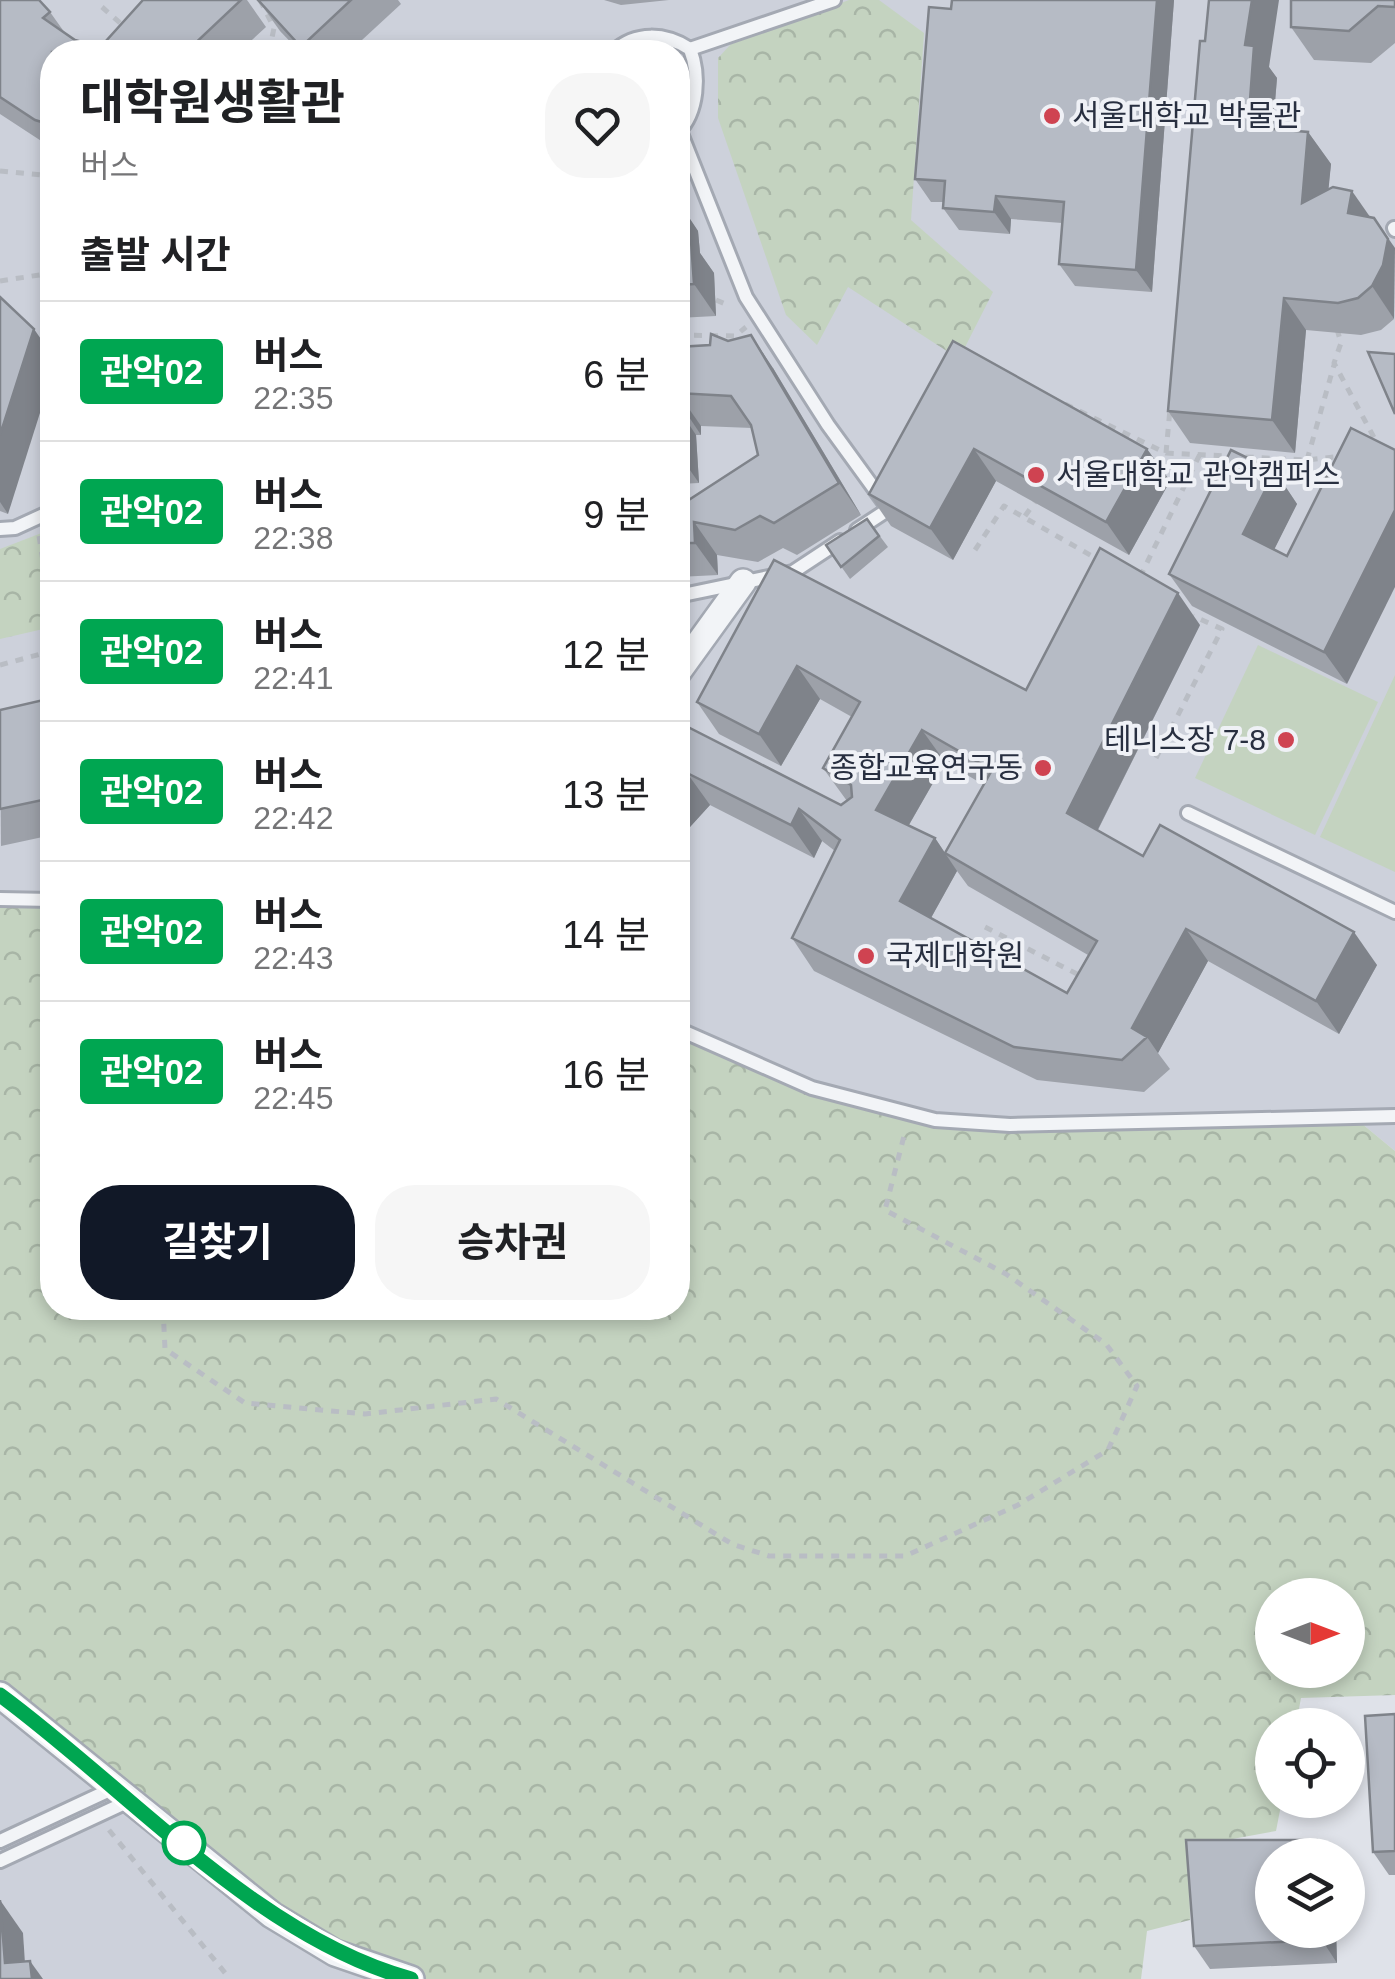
<!DOCTYPE html>
<html lang="ko">
<head>
<meta charset="utf-8">
<style>
  body { margin:0; font-family:Arial,"Noto Sans KR",sans-serif; background:#f6f6f6; color:#202124; height:100vh; display:flex; flex-direction:column; font-size:38px; white-space:nowrap }
  * { box-sizing:border-box; margin:0 }
  p { font-size:32px; color:#757577 }
  .icon { flex:none; width:55px; height:55px; fill:none; stroke:currentColor; stroke-width:2; stroke-linecap:round; stroke-linejoin:round }
  .map { position:relative; flex:1; overflow:hidden }
  .side { position:absolute; left:40px; top:40px; width:650px; height:1280px; display:flex; flex-direction:column; background:#fff; border-radius:40px; box-shadow:0 5px 15px #0003 }
  .side>* { flex:none }
  .badge { padding:0 20px; border-radius:8px; font-size:35px; line-height:65px }
  .needle { width:65px; rotate:90deg }
  .fabs { position:absolute; left:1255px; top:1578px; display:grid; gap:20px }
  .fabs a { display:grid; place-items:center; width:110px; height:110px; border-radius:50%; background:#fff; box-shadow:0 5px 15px #0003; font-size:50px }
  .map>.badge { position:absolute; translate:-50% -50%; box-shadow:0 0 0 5px #fff }
  h2 { padding:0 40px; font-size:38px; line-height:90px }
  .round { display:grid; place-items:center; flex:none; width:105px; height:105px; border-radius:40px; background:#f6f6f6 }
  .overview { display:flex; align-items:center; justify-content:space-between; height:170px; padding:0 40px }
  h1 { font-size:48px; font-weight:700; line-height:75px }
  .action { display:flex; gap:20px; margin-top:auto; padding:20px 40px }
  .action a { flex:1; height:115px; border-radius:40px; background:#111827; color:#fff; font-size:40px; font-weight:700; line-height:115px; text-align:center }
  .action a+a { background:#f6f6f6; color:#202124 }
  ul { padding:0; list-style:none }
  li { display:flex; align-items:center; gap:30px; height:140px; padding:0 40px; border-top:2px solid #e0e0e0 }
  li div { flex:1 }
  li b { display:block; font-size:38px }
  li em { font-style:normal }
  li .badge { min-width:110px; font-weight:700; text-align:center }
  .map>svg:first-child { display:block }
  .built { fill:#cdd1db }
  .forest { fill:url(#forest-crowns); fill-rule:evenodd }
  .garden { fill:#c4d3c0 }
  .lines { fill:none; stroke-linecap:round; stroke-linejoin:round }
  .service-casing { stroke:#a4a9b3; stroke-width:18 }
  .minor-casing { stroke:#a4a9b3; stroke-width:30 }
  .path { stroke:#b9bdc4; stroke-width:5; stroke-dasharray:8 8; stroke-linecap:butt }
  .service { stroke:#f2f4f7; stroke-width:12 }
  .minor { stroke:#f2f4f7; stroke-width:25 }
  .wall { fill:#9da1a9; fill-rule:evenodd }
  .shaded-wall { fill:#7f838a }
  .building { fill:#b6bbc5; stroke:#7f838a; stroke-width:2.5; fill-rule:evenodd }
  .line-casing { stroke:#fff; stroke-width:22 }
  .line { stroke:#00a651; stroke-width:15 }
  .poi-dot { fill:#cf4351; stroke:#eff1f6; stroke-width:4 }
  .stop-dot { fill:#fff; stroke:#00a651; stroke-width:5 }
  .labels { text-anchor:middle; stroke-width:8; stroke-linejoin:round; paint-order:stroke }
  .poi-label { font-size:30px; fill:#282f40; stroke:#eff1f6; text-anchor:start }
</style>
</head>
<body>
<div class="map">
<svg width="1395" height="1979" viewBox="0 0 1395 1979">
  <defs>
    <pattern id="forest-crowns" width="20" height="18" patternUnits="userSpaceOnUse" patternTransform="scale(2.5)"><rect width="20" height="18" fill="#c4d3c0"/><path d="M2 6a3 3 0 1 1 6 0M12 15a3 3 0 1 1 6 0" fill="none" stroke="#a8b5a6"/></pattern>
  </defs>
  <rect width="100%" height="100%" fill="#dfe2e9"/>
  <!-- built -->
  <g class="built">
    <path d="M 0,0 L 1395,0 L 1395,1151 L 1355,1118 L 1010,1125 L 876,1108 L 678,1029 L 678,52 L 52,52 L 52,900 L 0,899 Z"/>
    <path d="M 0,1695 L 411,1979 L 0,1979 Z"/>
  </g>
  <!-- forest -->
  <g class="forest">
    <path d="M 849,0 L 879,0 L 924,33 L 911,220 L 993,292 L 959,359 L 848,287 L 817,345 L 786,315 L 718,118 L 718,58 L 731,44 Z"/>
    <path d="M 52,529 L 52,627 L 0,639 L 0,549 Z"/>
    <path d="M 0,899 L 52,900 L 52,1308 L 678,1308 L 678,1029 L 812,1088 L 935,1120 L 1355,1118 L 1395,1151 L 1395,1695 L 1301,1698 L 1296,1725 L 1272,1725 L 1272,1800 L 1282,1800 L 1276,1831 L 1189,1847 L 1190,1920 L 1147,1931 L 1141,1979 L 411,1979 L 335,1953 L 0,1695 ZM 1272,1595 L 1348,1595 L 1348,1670 L 1272,1670 Z"/>
  </g>
  <!-- garden -->
  <g class="garden">
    <path d="M 1258,645 L 1378,702 L 1315,835 L 1195,778 Z"/>
    <path d="M 1395,675 L 1395,872 L 1320,837 Z"/>
  </g>
  <g class="lines">
    <!-- service casing -->
    <g class="service-casing">
      <g id="service">
        <path d="M 690,49 L 834,0"/>
        <path d="M 613,52 C 636,31 665,33 690,49 C 700,75 698,112 678,132"/>
        <path d="M 680,131 L 746,297 L 828,425 L 889,509 L 857,530"/>
        <path d="M 1394,228 L 1395,230"/>
        <path d="M 0,529 L 15,528 L 52,511"/>
        <path d="M 678,596 L 793,572 L 840,541"/>
        <path d="M 1188,813 L 1395,912"/>
        <path d="M 0,899 L 52,900"/>
        <path d="M 678,1029 L 812,1088 L 935,1120 L 1010,1125 L 1395,1116"/>
        <path d="M 0,1841 L 114,1788"/>
        <path d="M 0,1861 L 129,1801"/>
      </g>
    </g>
    <!-- minor casing -->
    <g class="minor-casing">
      <g id="minor">
        <path d="M 678,672 L 743,582"/>
        <path d="M 0,1695 L 272,1915 L 335,1953 L 411,1979"/>
      </g>
    </g>
    <!-- path -->
    <g class="path">
      <path d="M 260,0 L 274,28 L 269,52"/>
      <path d="M 102,7 L 126,28"/>
      <path d="M 571,52 L 587,47"/>
      <path d="M 0,171 L 52,176"/>
      <path d="M 0,281 L 52,273"/>
      <path d="M 716,300 L 730,306"/>
      <path d="M 1337,329 L 1341,343 L 1334,363 L 1378,445"/>
      <path d="M 678,335 L 735,336 L 746,327"/>
      <path d="M 1065,404 L 1166,453 L 1307,460 L 1343,456"/>
      <path d="M 1166,453 L 1170,409"/>
      <path d="M 1307,460 L 1334,365"/>
      <path d="M 1025,516 L 1035,502"/>
      <path d="M 39,536 L 52,617"/>
      <path d="M 975,550 L 1004,506 L 1099,560"/>
      <path d="M 1140,577 L 1200,454"/>
      <path d="M 0,665 L 52,651"/>
      <path d="M 1156,758 L 1222,629 L 1193,616"/>
      <path d="M 985,927 L 1081,976"/>
      <path d="M 163,1308 L 165,1349 L 245,1403 L 365,1414 L 496,1399 L 732,1544 L 769,1556 L 905,1556 L 1018,1505 L 1108,1450 L 1137,1386 L 1106,1344 L 1006,1274 L 885,1210 L 905,1132"/>
      <path d="M 109,1830 L 230,1979"/>
    </g>
    <!-- service -->
    <use href="#service" class="service"/>
    <!-- minor -->
    <use href="#minor" class="minor"/>
  </g>
  <!-- wall -->
  <g class="wall">
    <path d="M 0,0 L 50,12 L 65,33 L 75,40 L 89,44 L 105,42 L 143,0 L 247,0 L 266,27 L 239,52 L 52,52 L 52,148 L 0,114 Z"/>
    <path d="M 258,0 L 398,0 L 401,4 L 349,52 L 300,52 L 280,31 Z"/>
    <path d="M 604,0 L 669,0 L 621,5 Z"/>
    <path d="M 952,0 L 1174,0 L 1152,292 L 1075,286 L 1059,264 L 1062,223 L 1011,219 L 1010,234 L 959,230 L 943,208 L 944,202 L 931,202 L 915,179 Z"/>
    <path d="M 1395,0 L 1395,43 L 1371,63 L 1314,60 L 1291,27 Z"/>
    <path d="M 1205,41 L 1269,67 L 1277,78 L 1273,129 L 1308,132 L 1331,164 L 1328,190 L 1394,319 L 1381,330 L 1361,335 L 1306,330 L 1295,453 L 1190,443 L 1168,411 Z"/>
    <path d="M 678,175 L 686,192 L 688,216 L 698,231 L 700,253 L 714,273 L 716,316 L 678,318 Z"/>
    <path d="M 0,297 L 8,514 L 0,511 Z"/>
    <path d="M 953,341 L 1147,449 L 1170,481 L 1129,555 L 996,481 L 953,560 L 891,526 L 869,494 Z"/>
    <path d="M 678,347 L 773,368 L 861,515 L 797,555 L 783,548 L 758,562 L 717,555 L 718,575 L 678,577 L 678,493 L 685,503 L 758,455 L 752,428 L 701,426 L 701,435 L 696,435 L 699,483 L 678,484 Z"/>
    <path d="M 1275,471 L 1297,504 L 1274,549 L 1347,684 L 1192,606 L 1169,574 Z"/>
    <path d="M 867,519 L 888,547 L 850,579 L 826,545 Z"/>
    <path d="M 774,560 L 1026,690 L 1200,625 L 1098,830 L 1143,856 L 1377,965 L 1339,1034 L 1208,961 L 1158,1053 L 1170,1069 L 1144,1092 L 1037,1080 L 814,971 L 792,938 L 835,851 L 822,841 L 814,858 L 710,805 L 678,840 L 678,722 L 841,805 L 847,801 L 823,768 L 852,717 L 820,699 L 781,766 L 719,734 L 697,702 ZM 945,762 L 984,785 L 945,853 L 935,838 L 909,825 ZM 957,871 L 968,886 L 1088,955 L 1067,993 L 931,918 Z"/>
    <path d="M 52,698 L 52,835 L 1,846 L 0,710 Z"/>
    <path d="M 1395,1714 L 1395,1875 L 1389,1875 L 1373,1852 Z"/>
    <path d="M 1272,1930 L 1336,1930 L 1337,1963 L 1210,1969 L 1194,1946 Z"/>
  </g>
  <!-- shaded-wall -->
  <g class="shaded-wall">
    <path d="M 1157,0 L 1174,0 L 1152,292 L 1136,270 Z"/>
    <path d="M 1252,0 L 1279,0 L 1269,67 L 1277,78 L 1270,159 L 1248,127 L 1245,45 Z"/>
    <path d="M 1308,132 L 1331,164 L 1324,235 L 1302,203 Z"/>
    <path d="M 678,175 L 686,192 L 688,216 L 698,231 L 700,253 L 714,273 L 716,316 L 694,284 L 678,242 Z"/>
    <path d="M 1352,191 L 1375,224 L 1348,213 Z"/>
    <path d="M 996,196 L 1011,219 L 1010,234 L 994,212 Z"/>
    <path d="M 1374,218 L 1395,248 L 1394,319 L 1372,286 Z"/>
    <path d="M 1284,298 L 1306,330 L 1295,453 L 1272,420 Z"/>
    <path d="M 34,329 L 52,355 L 52,375 L 8,514 L 0,502 L 0,435 Z"/>
    <path d="M 751,335 L 773,368 L 861,515 L 839,483 Z"/>
    <path d="M 678,393 L 701,426 L 701,435 L 679,402 Z"/>
    <path d="M 678,408 L 696,435 L 699,483 L 678,453 Z"/>
    <path d="M 974,449 L 996,481 L 953,560 L 930,528 Z"/>
    <path d="M 1147,449 L 1170,481 L 1129,555 L 1106,522 Z"/>
    <path d="M 1275,471 L 1297,504 L 1266,566 L 1243,534 Z"/>
    <path d="M 678,493 L 698,522 L 694,522 L 717,555 L 718,575 L 695,543 L 678,511 Z"/>
    <path d="M 1395,510 L 1395,587 L 1347,684 L 1324,652 Z"/>
    <path d="M 1178,593 L 1200,625 L 1090,845 L 1067,813 Z"/>
    <path d="M 797,666 L 820,699 L 781,766 L 759,734 Z"/>
    <path d="M 922,730 L 945,762 L 899,842 L 876,810 Z"/>
    <path d="M 687,773 L 710,805 L 680,838 L 678,834 L 678,784 Z"/>
    <path d="M 799,809 L 822,841 L 814,858 L 791,825 Z"/>
    <path d="M 935,838 L 957,871 L 922,934 L 900,901 Z"/>
    <path d="M 1186,929 L 1208,961 L 1158,1053 L 1147,1037 L 1132,1028 Z"/>
    <path d="M 1354,932 L 1377,965 L 1339,1034 L 1316,1001 Z"/>
    <path d="M 1317,1840 L 1328,1855 L 1318,1855 Z"/>
    <path d="M 0,1900 L 23,1933 L 26,1979 L 5,1963 Z"/>
    <path d="M 1321,1930 L 1336,1930 L 1337,1963 L 1322,1940 Z"/>
    <path d="M 30,1961 L 43,1979 L 32,1979 Z"/>
  </g>
  <!-- building -->
  <g class="building">
    <path d="M 0,0 L 39,0 L 50,12 L 43,18 L 75,40 L 89,44 L 105,42 L 143,0 L 241,0 L 186,52 L 52,52 L 52,125 L 35,120 L 0,97 Z"/>
    <path d="M 258,0 L 351,0 L 301,47 Z"/>
    <path d="M 952,0 L 1157,0 L 1136,270 L 1059,264 L 1064,202 L 996,196 L 994,212 L 943,208 L 945,181 L 915,179 L 929,7 L 951,9 Z"/>
    <path d="M 1209,0 L 1252,0 L 1245,45 L 1254,46 L 1248,127 L 1308,132 L 1302,203 L 1333,187 L 1352,191 L 1348,213 L 1374,218 L 1388,239 L 1383,265 L 1372,286 L 1358,298 L 1338,303 L 1284,298 L 1272,420 L 1168,411 L 1200,41 L 1205,41 Z"/>
    <path d="M 1291,0 L 1395,0 L 1395,7 L 1378,6 L 1349,31 L 1291,27 Z"/>
    <path d="M 678,231 L 678,242 L 691,241 L 694,284 L 678,285 Z"/>
    <path d="M 0,297 L 34,329 L 0,435 Z"/>
    <path d="M 711,334 L 728,341 L 751,335 L 839,483 L 774,523 L 760,516 L 735,530 L 694,522 L 695,543 L 678,543 L 678,507 L 758,455 L 751,425 L 731,396 L 678,393 L 678,402 L 678,347 L 710,345 Z"/>
    <path d="M 953,341 L 1147,449 L 1106,522 L 974,449 L 930,528 L 869,494 Z"/>
    <path d="M 1368,352 L 1395,354 L 1395,414 Z"/>
    <path d="M 1351,428 L 1395,450 L 1395,510 L 1324,652 L 1169,574 L 1231,450 L 1275,471 L 1243,534 L 1287,556 Z"/>
    <path d="M 867,519 L 879,536 L 841,567 L 826,545 Z"/>
    <path d="M 1100,548 L 1178,593 L 1067,813 L 1143,856 L 1160,825 L 1354,932 L 1316,1001 L 1186,929 L 1132,1028 L 1147,1037 L 1122,1060 L 1014,1047 L 792,938 L 840,840 L 799,809 L 791,825 L 687,773 L 678,784 L 678,722 L 841,805 L 852,797 L 851,785 L 823,768 L 860,702 L 797,666 L 759,734 L 697,702 L 774,560 L 1026,690 ZM 922,730 L 992,770 L 945,853 L 1097,941 L 1067,993 L 900,901 L 935,838 L 876,810 Z"/>
    <path d="M 52,698 L 52,798 L 0,809 L 0,710 Z"/>
    <path d="M 1395,1714 L 1395,1851 L 1373,1852 L 1365,1716 Z"/>
    <path d="M 1186,1840 L 1317,1840 L 1318,1855 L 1272,1855 L 1272,1930 L 1321,1930 L 1322,1940 L 1194,1946 Z"/>
    <path d="M 0,1900 L 5,1963 L 30,1961 L 32,1979 L 0,1979 Z"/>
  </g>
  <g class="lines">
    <!-- line casing -->
    <g class="line-casing">
      <path id="line" d="M 0,1695 C 128,1789 257,1937 411,1979"/>
    </g>
    <!-- line -->
    <use href="#line" class="line"/>
  </g>
  <!-- markers -->
  <g class="poi-dot">
    <circle cx="1052" cy="116" r="10"/>
    <circle cx="1036" cy="475" r="10"/>
    <circle cx="1286" cy="740" r="10"/>
    <circle cx="1043" cy="768" r="10"/>
    <circle cx="866" cy="956" r="10"/>
  </g>
  <circle class="stop-dot" cx="184" cy="1843" r="20"/>
  <g class="labels">
    <!-- poi labels -->
    <g class="poi-label">
      <text x="1072" y="126">서울대학교 박물관</text>
      <text x="1056" y="485">서울대학교 관악캠퍼스</text>
      <text x="1266" y="750" text-anchor="end">테니스장 7-8</text>
      <text x="1023" y="778" text-anchor="end">종합교육연구동</text>
      <text x="886" y="966">국제대학원</text>
    </g>
  </g>
</svg>
<div class="fabs">
<a><svg class="needle" viewBox="-14 -14 28 28"><path d="M0-13l5 13h-10z" fill="#e53935"/><path d="M0 13l5-13h-10z" fill="#757577"/></svg></a>
<a><svg class="icon" aria-label="locate" viewBox="0 0 24 24"><circle cx="12" cy="12" r="6"/><path d="M12 2v4M12 18v4M2 12h4M18 12h4"/></svg></a>
<a><svg class="icon" aria-label="layers" viewBox="0 0 24 24"><path d="M12 4l9 5-9 5-9-5zM3 14l9 5 9-5"/></svg></a>
</div>
<section class="side">
<div class="overview"><div><h1>대학원생활관</h1><p>버스</p></div><a class="round"><svg class="icon" aria-label="heart" viewBox="0 0 24 24"><path d="M12 20l-8-8c-3-5 5-10 8-4 3-6 11-1 8 4z"/></svg></a></div>
<h2>출발 시간</h2>
<ul>
<li><span class="badge" style="background:#00a651;color:#fff">관악02</span><div><b>버스</b><p>22:35</p></div><em>6 분</em></li>
<li><span class="badge" style="background:#00a651;color:#fff">관악02</span><div><b>버스</b><p>22:38</p></div><em>9 분</em></li>
<li><span class="badge" style="background:#00a651;color:#fff">관악02</span><div><b>버스</b><p>22:41</p></div><em>12 분</em></li>
<li><span class="badge" style="background:#00a651;color:#fff">관악02</span><div><b>버스</b><p>22:42</p></div><em>13 분</em></li>
<li><span class="badge" style="background:#00a651;color:#fff">관악02</span><div><b>버스</b><p>22:43</p></div><em>14 분</em></li>
<li><span class="badge" style="background:#00a651;color:#fff">관악02</span><div><b>버스</b><p>22:45</p></div><em>16 분</em></li>
</ul>
<div class="action"><a>길찾기</a><a>승차권</a></div>
</section>
</div>
</body>
</html>
